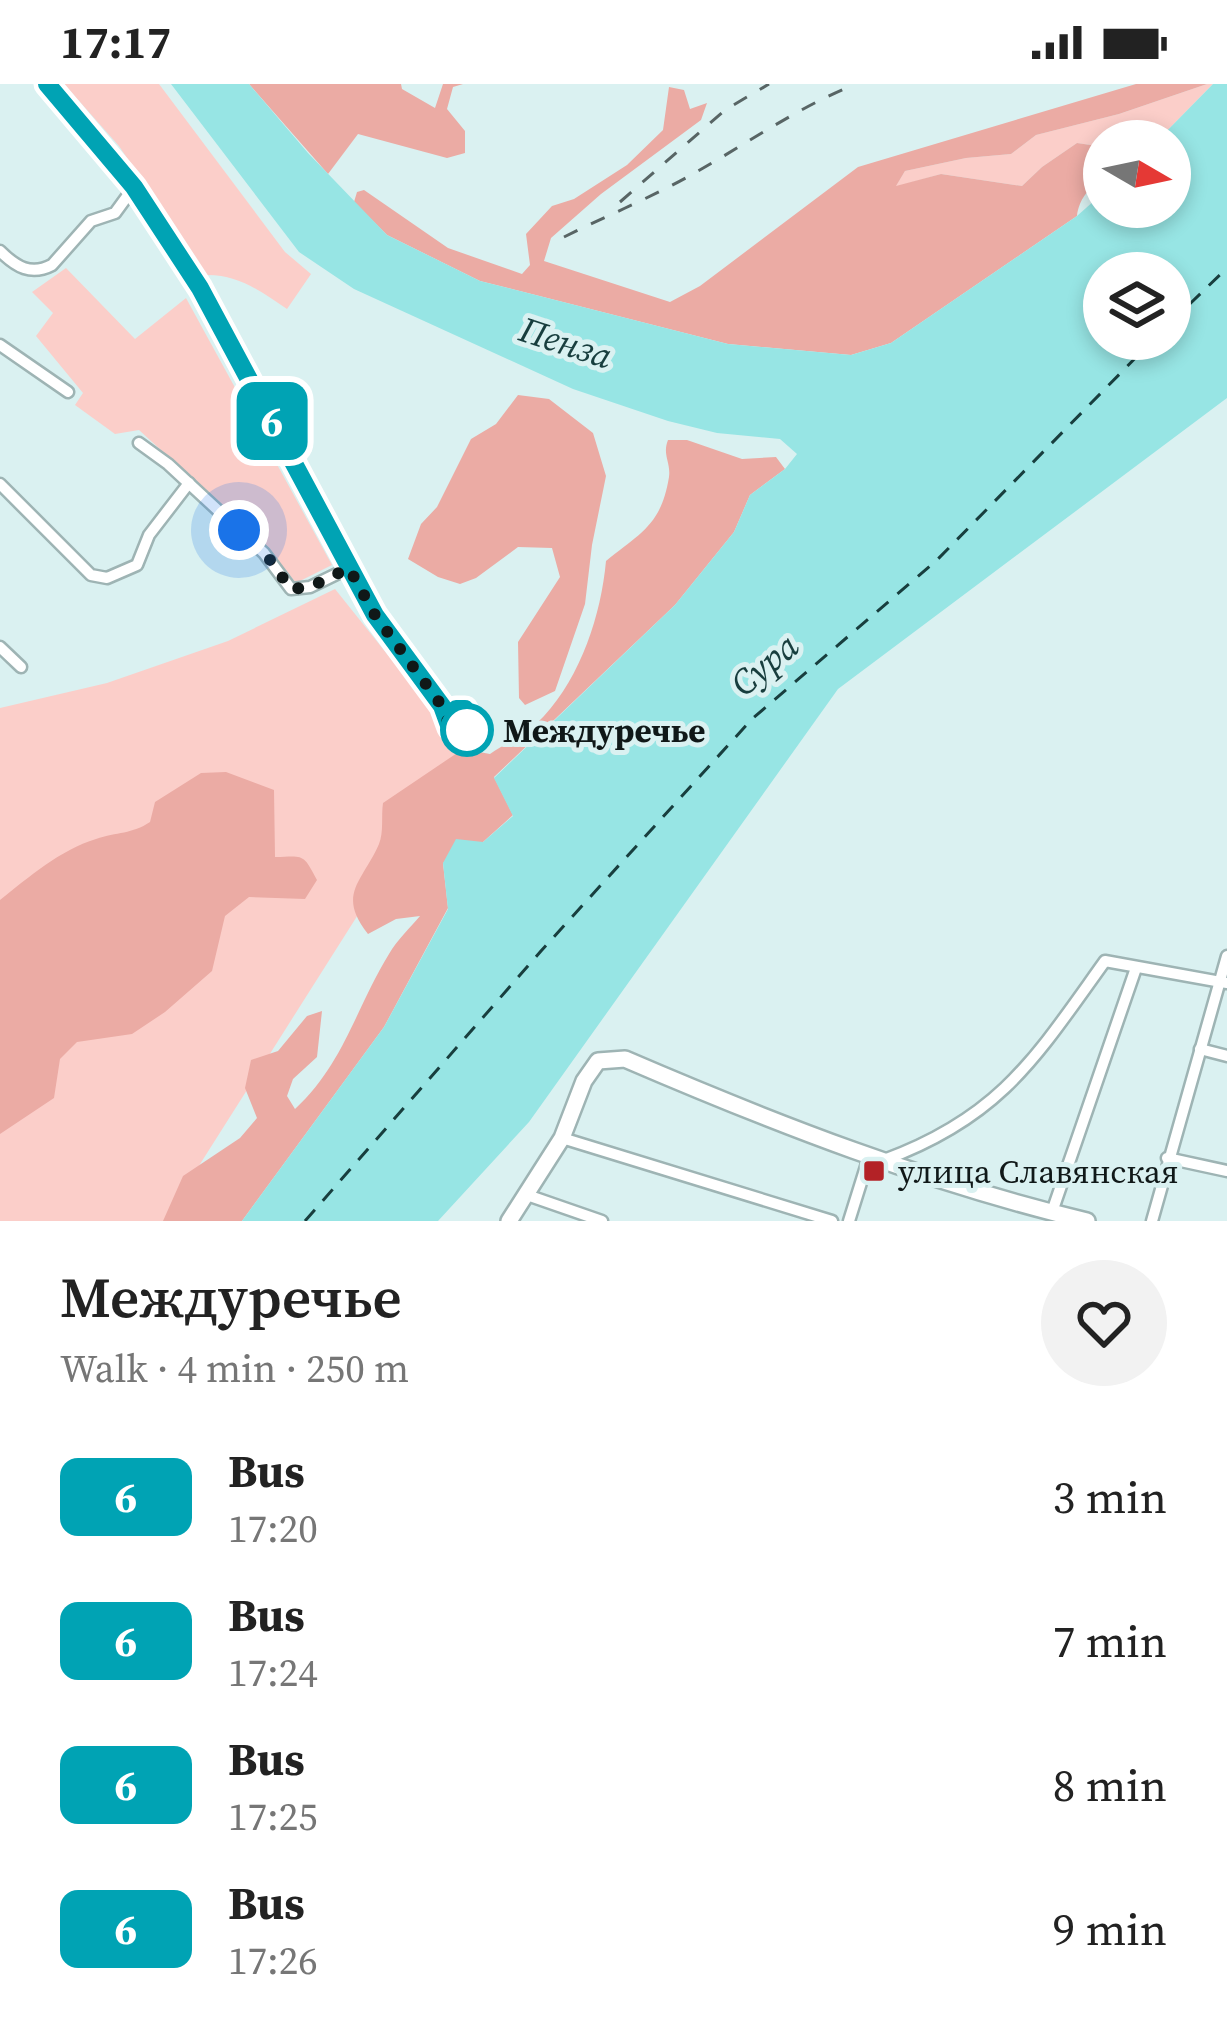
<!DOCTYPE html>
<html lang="en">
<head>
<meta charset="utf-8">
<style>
  body { margin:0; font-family:"Source Serif 4",serif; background:#f2f2f2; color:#222; height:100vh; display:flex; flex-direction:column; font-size:45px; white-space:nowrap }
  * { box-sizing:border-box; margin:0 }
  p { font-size:39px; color:#767676 }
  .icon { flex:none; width:66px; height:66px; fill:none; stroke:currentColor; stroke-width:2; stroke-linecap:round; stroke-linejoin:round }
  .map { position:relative; height:1137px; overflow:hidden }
  .details { display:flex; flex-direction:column; background:#fff; flex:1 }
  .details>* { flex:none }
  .badge { padding:0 24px; border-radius:18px; font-size:42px; line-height:78px }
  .needle { width:78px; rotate:99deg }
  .fabs { position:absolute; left:1083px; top:36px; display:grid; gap:24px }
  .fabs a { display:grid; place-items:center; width:108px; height:108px; border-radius:50%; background:#fff; box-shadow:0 6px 18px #0003; font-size:60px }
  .you { position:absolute; width:60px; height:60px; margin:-30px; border:9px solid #fff; border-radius:50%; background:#1a73e8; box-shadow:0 0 0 18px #1a73e833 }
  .map>.badge { position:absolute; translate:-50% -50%; box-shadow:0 0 0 6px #fff }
  .round { display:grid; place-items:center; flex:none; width:126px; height:126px; border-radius:63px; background:#f2f2f2 }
  .headline { display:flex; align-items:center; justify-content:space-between; height:204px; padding:0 60px }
  h1 { font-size:57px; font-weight:600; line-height:90px }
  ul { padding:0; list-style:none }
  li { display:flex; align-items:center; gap:36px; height:144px; padding:0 60px }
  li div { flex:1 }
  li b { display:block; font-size:45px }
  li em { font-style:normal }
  li .badge { min-width:132px; font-weight:700; text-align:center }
  .status { display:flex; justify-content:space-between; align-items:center; height:84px; padding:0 60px; background:#fff; direction:ltr }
  .status svg { height:33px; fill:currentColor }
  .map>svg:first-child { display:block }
  .green { fill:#fbcec9 }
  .forest { fill:#ebaba4 }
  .water { fill:#97e5e4; fill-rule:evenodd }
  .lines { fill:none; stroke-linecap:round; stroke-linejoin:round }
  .ferry { stroke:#183e3e; stroke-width:3; stroke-dasharray:15 12; stroke-linecap:butt }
  .minor-casing { stroke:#9eb4b4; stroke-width:15 }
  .secondary-casing { stroke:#9eb4b4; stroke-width:20 }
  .minor { stroke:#fff; stroke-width:10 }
  .secondary { stroke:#fff; stroke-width:15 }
  .rail { stroke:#586565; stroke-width:3; stroke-dasharray:15 15; stroke-linecap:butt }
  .line-casing { stroke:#fff; stroke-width:27 }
  .line { stroke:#00a3b4; stroke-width:18 }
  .walk { stroke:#101818; stroke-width:12; stroke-dasharray:0 21.6 }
  .stop-dot { fill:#fff; stroke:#00a3b4; stroke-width:6 }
  .poi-dot { fill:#b32226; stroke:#daf1f1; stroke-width:4.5 }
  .labels { text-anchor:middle; stroke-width:10; stroke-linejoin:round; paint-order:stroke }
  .stop-label { font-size:33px; font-weight:bold; fill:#101818; stroke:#daf1f1; text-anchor:start }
  .poi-label { font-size:33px; fill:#101818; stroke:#daf1f1; text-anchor:start }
  .water-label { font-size:36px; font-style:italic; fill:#183e3e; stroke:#daf1f1 }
</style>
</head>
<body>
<div class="status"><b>17:17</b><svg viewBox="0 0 49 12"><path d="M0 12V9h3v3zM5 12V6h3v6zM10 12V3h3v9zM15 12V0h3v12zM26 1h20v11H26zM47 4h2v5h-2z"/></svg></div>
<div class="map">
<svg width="1227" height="1137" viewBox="0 0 1227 1137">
  <rect width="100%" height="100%" fill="#daf1f1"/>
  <!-- green -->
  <g class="green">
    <path d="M 64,0 L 159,0 L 285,168 L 311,190 L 287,225 C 260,207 238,190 205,191 L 119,62 Z"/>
    <path d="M 1207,0 L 1213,0 L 1157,57 L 1104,57 L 1104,63 L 1077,59 L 1042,83 L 1022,102 L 941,90 L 895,103 L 905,87 L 966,74 L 1011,70 L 1036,51 L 1119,30 Z"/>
    <path d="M 66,184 L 135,255 L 186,214 L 332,481 L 296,499 L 269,465 L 139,346 L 115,350 L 75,321 L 83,309 L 36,252 L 53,229 L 32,208 Z"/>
    <path d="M 335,505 L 463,665 L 164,1137 L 0,1137 L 0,624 L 107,599 L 228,557 Z"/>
  </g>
  <!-- forest -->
  <g class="forest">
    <path d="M 249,0 L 401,0 L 402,5 L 435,24 L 443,0 L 463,0 L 453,3 L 447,25 L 465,47 L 465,69 L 447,74 L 358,50 L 328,90 Z"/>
    <path d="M 1136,0 L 1207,0 L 1119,30 L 1036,51 L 1011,70 L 966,74 L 905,87 L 896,102 L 941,90 L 1022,102 L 1042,83 L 1077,59 L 1104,63 C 1104,108 1082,99 1077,132 L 891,259 L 851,271 L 728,260 L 480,197 L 387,151 L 354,118 L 357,108 L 364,106 L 448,164 L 522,190 L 530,181 L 526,150 L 552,122 L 574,115 L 627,81 L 663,46 L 669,3 L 684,6 L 690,25 L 707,19 L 701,36 L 601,110 L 551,154 L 544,177 L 670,218 L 700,202 L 858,83 Z"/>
    <path d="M 518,311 L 549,315 L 593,349 L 606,392 L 592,461 L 585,520 L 555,607 L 525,621 L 519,614 L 518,558 L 560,493 L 552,464 L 518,463 L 476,494 L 460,500 L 438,493 L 408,475 L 421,440 L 437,423 L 471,355 L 496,340 Z"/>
    <path d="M 668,356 L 687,356 L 742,375 L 776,373 L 785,385 L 750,411 L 734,448 L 675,521 L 494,693 L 513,731 L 483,758 L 443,779 L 448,824 L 384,943 L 242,1137 L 163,1137 L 183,1092 L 240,1054 L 257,1034 L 245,1004 L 251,976 L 278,967 L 307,932 L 322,927 L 317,973 L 293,995 L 287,1012 L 295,1025 C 344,980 356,923 389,870 C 397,856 410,844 420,832 L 396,835 L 368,850 C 336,810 363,797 379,760 C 384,748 381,732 383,719 L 463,665 L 490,670 C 507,658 530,647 544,632 C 581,592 601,531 606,477 C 640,449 661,442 669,393 C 671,378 662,371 668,356 Z"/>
    <path d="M 226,688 L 274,706 L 275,773 C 304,772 303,769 317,796 L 305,815 L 249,813 L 225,832 L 212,887 L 165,928 L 132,950 L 77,958 L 60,975 L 54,1014 L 0,1050 L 0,816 C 29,793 60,766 96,755 C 117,748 132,750 150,738 L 155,718 L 201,689 Z"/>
  </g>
  <!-- water -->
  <path class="water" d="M 171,0 L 249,0 L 308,69 L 387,151 L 480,197 L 728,260 L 851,271 L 891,259 L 1077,132 L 1104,108 L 1104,123 L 1170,123 L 1170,57 L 1157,57 L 1213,0 L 1227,0 L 1227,314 L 838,605 L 529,1038 L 438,1137 L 242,1137 L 384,943 L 448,825 L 443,779 L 456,755 L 483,758 L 513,732 L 494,694 L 675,521 L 734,448 L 750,411 L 785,385 L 797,370 L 780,355 L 717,349 L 668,337 L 573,305 L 354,205 L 299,168 ZM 1104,189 L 1170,189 L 1170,255 L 1104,255 Z"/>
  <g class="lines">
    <!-- ferry -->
    <g class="ferry">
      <path d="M 1170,239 L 1227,184"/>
      <path d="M 305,1137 L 541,867 L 752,635 L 937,476 L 1154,255"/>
    </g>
    <!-- minor casing -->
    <g class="minor-casing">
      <g id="minor">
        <path d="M 47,0 L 134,103 L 200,204 L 375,531 L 442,623 L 450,644 L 459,648 L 467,646 L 471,638 L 465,625 L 442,623"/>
        <path d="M 0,167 C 16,183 31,192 52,181 L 91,137 L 115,129 L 134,103"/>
        <path d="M 0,261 L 68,308"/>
        <path d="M 139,359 L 168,380 L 264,469 L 291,505 L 310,503 L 349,484"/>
        <path d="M 0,400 L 91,491 L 107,494 L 137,481 L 149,451 L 189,399"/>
        <path d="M 0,563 L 21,583"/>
        <path d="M 1200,965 L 1227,972"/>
        <path d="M 562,1054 L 832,1137"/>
        <path d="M 1167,1074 L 1227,1087"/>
        <path d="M 884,1076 C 1001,1033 1036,973 1105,877 L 1227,899"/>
        <path d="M 527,1111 L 602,1137"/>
        <path d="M 1052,1128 L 1136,884"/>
        <path d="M 849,1137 L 869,1073"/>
        <path d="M 1152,1137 L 1227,872"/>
      </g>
    </g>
    <!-- secondary casing -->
    <g class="secondary-casing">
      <path id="secondary" d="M 509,1137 L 562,1054 L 584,997 L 598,977 L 625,975 C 776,1040 928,1099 1087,1137"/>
    </g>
    <!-- minor -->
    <use href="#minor" class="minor"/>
    <!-- secondary -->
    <use href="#secondary" class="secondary"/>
    <!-- rail -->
    <g class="rail">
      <path d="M 620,118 L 725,26 L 769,0"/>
      <path d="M 564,153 C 606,132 650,114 691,91 C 745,61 798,23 856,0"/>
    </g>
  </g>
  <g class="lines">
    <!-- line casing -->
    <g class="line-casing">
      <path id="line" d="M 47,0 L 134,103 L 200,204 L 375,531 L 442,622 L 450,644 L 458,649 L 467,646 L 471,638 L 465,625 L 456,625"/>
    </g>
    <!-- line -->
    <use href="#line" class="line"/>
    <!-- walk -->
    <path class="walk" d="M 239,446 L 265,469 L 291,505 L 310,503 L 349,484 L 375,531 L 442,622 L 450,644 L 458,649 L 467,646"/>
  </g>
  <!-- markers -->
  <circle class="stop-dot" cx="467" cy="646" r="24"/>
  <rect class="poi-dot" x="862" y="1075" width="24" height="24" rx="6"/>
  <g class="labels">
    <!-- stop labels -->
    <g class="stop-label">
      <text x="503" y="658">Междуречье</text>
    </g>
    <!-- poi labels -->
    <g class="poi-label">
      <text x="898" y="1099">улица Славянская</text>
    </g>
    <!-- water labels -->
    <g class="water-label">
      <text transform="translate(566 258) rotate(18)" y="13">Пенза</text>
      <text transform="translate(764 580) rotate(-40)" y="13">Сура</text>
    </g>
  </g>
</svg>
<div class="fabs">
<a><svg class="needle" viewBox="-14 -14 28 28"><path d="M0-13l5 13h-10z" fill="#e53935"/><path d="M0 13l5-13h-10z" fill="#767676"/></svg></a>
<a><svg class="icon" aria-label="layers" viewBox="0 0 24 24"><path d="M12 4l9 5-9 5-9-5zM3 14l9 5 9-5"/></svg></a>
</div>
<div class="you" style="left:239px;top:446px"></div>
<b class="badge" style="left:272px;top:337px;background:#00a3b4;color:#fff">6</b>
</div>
<section class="details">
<div class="headline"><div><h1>Междуречье</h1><p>Walk · 4 min · 250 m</p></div><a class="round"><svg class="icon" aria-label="heart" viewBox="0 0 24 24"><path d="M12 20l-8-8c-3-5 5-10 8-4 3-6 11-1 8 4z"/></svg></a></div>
<ul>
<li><span class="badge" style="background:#00a3b4;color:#fff">6</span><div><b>Bus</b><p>17:20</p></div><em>3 min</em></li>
<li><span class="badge" style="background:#00a3b4;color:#fff">6</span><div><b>Bus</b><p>17:24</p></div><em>7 min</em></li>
<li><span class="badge" style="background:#00a3b4;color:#fff">6</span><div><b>Bus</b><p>17:25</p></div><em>8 min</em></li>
<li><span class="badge" style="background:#00a3b4;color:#fff">6</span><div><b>Bus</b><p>17:26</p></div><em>9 min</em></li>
</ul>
</section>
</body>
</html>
